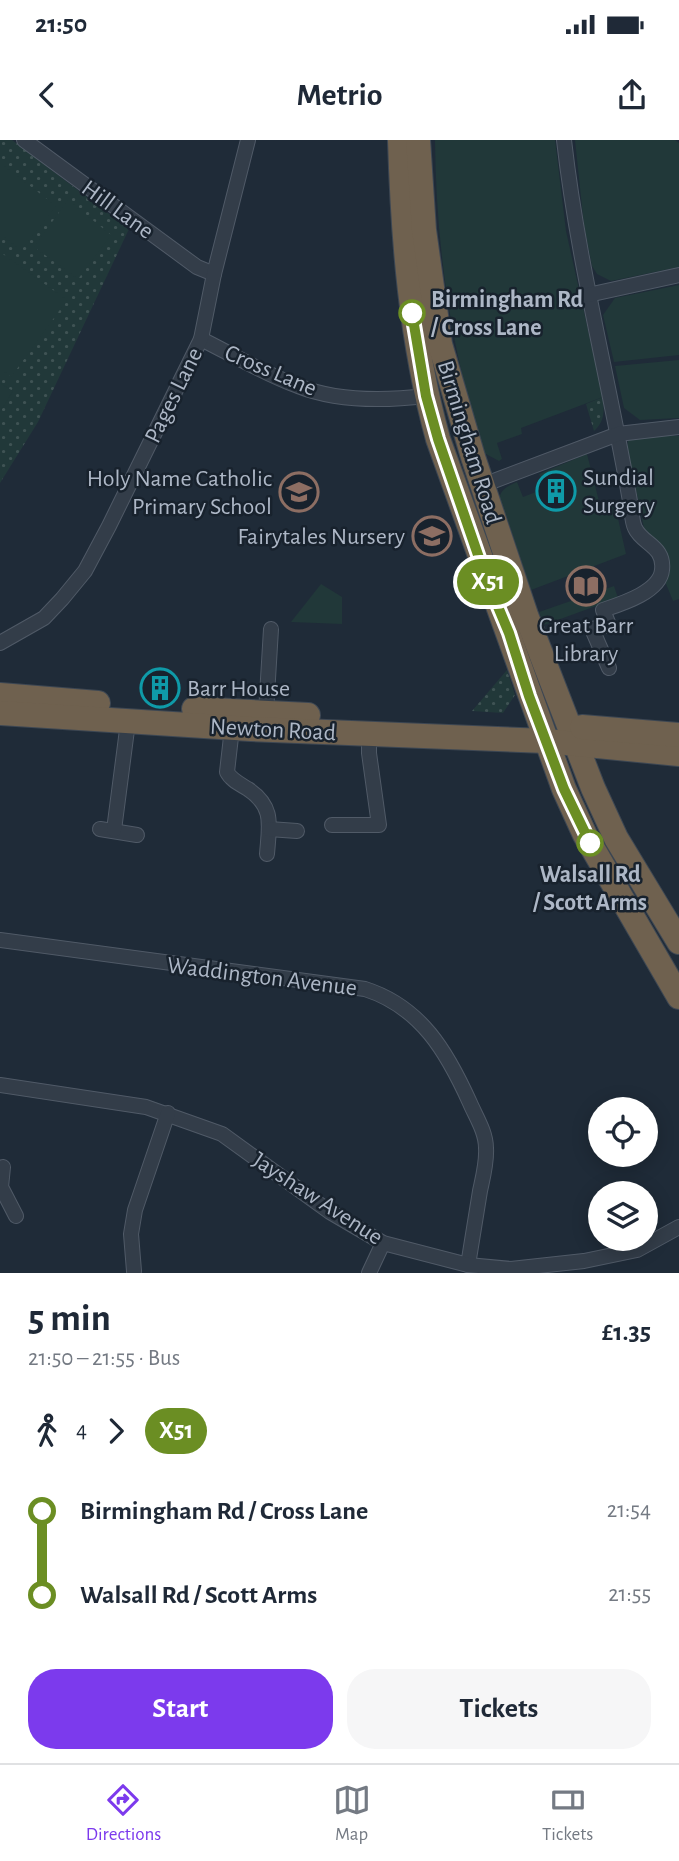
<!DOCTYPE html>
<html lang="en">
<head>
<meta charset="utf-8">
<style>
  body { margin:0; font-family:"Alegreya Sans",sans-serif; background:#f6f6f7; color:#1f2937; height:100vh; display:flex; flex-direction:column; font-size:26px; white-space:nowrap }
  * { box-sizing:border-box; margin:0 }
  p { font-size:23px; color:#747a83 }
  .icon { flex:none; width:38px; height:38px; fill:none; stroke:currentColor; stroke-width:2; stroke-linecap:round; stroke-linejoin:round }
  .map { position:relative; height:1133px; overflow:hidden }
  .details { display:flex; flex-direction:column; background:#fff; flex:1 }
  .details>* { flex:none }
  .badge { padding:0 14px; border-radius:23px; font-size:24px; line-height:46px }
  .buttons { position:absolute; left:588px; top:957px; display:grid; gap:14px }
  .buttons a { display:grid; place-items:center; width:70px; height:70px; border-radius:50%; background:#fff; box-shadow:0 4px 18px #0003; font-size:35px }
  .map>.badge { position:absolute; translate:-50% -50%; box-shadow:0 0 0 4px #fff }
  .legs { display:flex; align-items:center; gap:10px; height:77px; padding:0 28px; font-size:23px }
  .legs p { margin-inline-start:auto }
  .headline { display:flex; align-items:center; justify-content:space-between; height:119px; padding:0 28px }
  h1 { font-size:38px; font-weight:700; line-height:52px }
  .action { display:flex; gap:14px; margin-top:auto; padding:14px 28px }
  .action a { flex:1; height:80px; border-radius:28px; background:#7c3aed; color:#fff; font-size:28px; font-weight:700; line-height:80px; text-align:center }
  .action a+a { background:#f6f6f7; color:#1f2937 }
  ul { padding:0 28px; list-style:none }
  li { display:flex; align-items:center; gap:24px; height:84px; font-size:26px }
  li i { display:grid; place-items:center; width:10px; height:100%; margin:0 9px; background:currentColor }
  li i::after { content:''; width:18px; height:18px; margin:-9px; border:5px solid; border-radius:50%; background:#fff }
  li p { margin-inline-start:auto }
  li:first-child i { background:linear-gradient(#0000 50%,currentColor 0) }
  li:last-child i { background:linear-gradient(currentColor 50%,#0000 0) }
  .status { display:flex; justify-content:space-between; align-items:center; height:49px; padding:0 35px; background:#fff; direction:ltr }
  .status svg { height:19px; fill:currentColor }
  header { display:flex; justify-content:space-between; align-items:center; height:91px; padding:0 28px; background:#fff; font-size:32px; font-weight:700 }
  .tabs { display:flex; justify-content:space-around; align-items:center; height:98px; border-top:2px solid #e0e1e3; background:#fff; font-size:19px; color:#747a83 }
  .tabs a { display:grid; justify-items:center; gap:4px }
  .tabs .on { color:#7c3aed }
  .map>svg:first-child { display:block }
  .grass { fill:url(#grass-dots) }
  .garden { fill:#213839 }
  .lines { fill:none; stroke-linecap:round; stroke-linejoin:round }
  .street-casing { stroke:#505a67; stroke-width:16 }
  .highway-casing { stroke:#3d4753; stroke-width:26 }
  .street { stroke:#333d49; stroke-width:14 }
  .highway { stroke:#6f614f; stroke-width:24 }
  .line-1-casing { stroke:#fff; stroke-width:16 }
  .line-1 { stroke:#6b8e23; stroke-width:10 }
  .stop-1-dot { fill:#fff; stroke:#6b8e23; stroke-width:3.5 }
  .labels { text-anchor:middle; stroke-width:5; stroke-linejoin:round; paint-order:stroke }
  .street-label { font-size:24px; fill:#adb7c6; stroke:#18222d }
  .stop-label { font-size:24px; font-weight:bold; fill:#adb7c6; stroke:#18222d; text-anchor:start }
  .poi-label { font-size:24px; fill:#adb7c6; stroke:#18222d; text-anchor:start }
</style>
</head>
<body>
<div class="status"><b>21:50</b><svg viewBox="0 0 49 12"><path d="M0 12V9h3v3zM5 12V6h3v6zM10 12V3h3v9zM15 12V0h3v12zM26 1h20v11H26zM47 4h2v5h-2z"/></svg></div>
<header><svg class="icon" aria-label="back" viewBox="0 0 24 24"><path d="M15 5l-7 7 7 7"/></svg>Metrio<svg class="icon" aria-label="share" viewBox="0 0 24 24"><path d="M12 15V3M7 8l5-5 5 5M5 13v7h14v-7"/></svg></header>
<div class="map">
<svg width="679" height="1133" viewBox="0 0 679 1133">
  <defs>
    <pattern id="grass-dots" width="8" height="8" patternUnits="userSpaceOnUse" patternTransform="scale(1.75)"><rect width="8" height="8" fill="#213839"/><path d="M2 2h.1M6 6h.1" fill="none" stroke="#3f5354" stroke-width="1.8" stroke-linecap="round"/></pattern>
  </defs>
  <rect width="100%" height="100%" fill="#1f2b38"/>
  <!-- grass -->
  <g class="grass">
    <path d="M 0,0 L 12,0 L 129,89 L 38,282 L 0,343 Z"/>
    <path d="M 603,257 C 604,272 605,281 594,291 L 586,264 Z"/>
    <path d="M 507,530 L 515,555 L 503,573 L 472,571 Z"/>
  </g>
  <!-- garden -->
  <g class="garden">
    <path d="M 435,0 L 555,0 L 566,91 L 603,257 L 521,288 L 522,294 L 497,303 L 502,319 L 499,321 L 484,313 C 451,212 436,107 435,0 Z"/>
    <path d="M 575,0 L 675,0 L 679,3 L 679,127 L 611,141 L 597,134 L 592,126 L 584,86 Z"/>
    <path d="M 0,23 L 56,66 L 21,110 L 0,94 Z"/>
    <path d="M 68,60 L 111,95 L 78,139 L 34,107 Z"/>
    <path d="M 0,112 L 67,160 L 11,237 L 0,228 Z"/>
    <path d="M 679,145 L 679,215 L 614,222 L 603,175 L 615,158 Z"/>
    <path d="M 679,220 L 679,278 L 640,280 L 624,268 L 615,226 Z"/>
    <path d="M 0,243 L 13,251 L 0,272 Z"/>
    <path d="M 665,296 L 679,296 L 679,459 L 673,461 L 664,439 L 662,409 L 644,388 L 632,331 L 626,319 L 628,300 Z"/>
    <path d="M 587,314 L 601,369 L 615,365 L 626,414 L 531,450 L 506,375 L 503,376 C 497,357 497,350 517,342 L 523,357 L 546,348 L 539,334 Z"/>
    <path d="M 321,444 L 342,457 L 342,484 L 291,482 Z"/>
    <path d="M 614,446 L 618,458 L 544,485 L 539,472 Z"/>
  </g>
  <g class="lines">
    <!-- street casing -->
    <g class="street-casing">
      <g id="street">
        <path d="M 24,0 L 197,127 L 214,134"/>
        <path d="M 564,0 C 578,124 610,244 631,367 C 632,373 632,382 635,388 C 642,404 665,406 662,430 C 660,452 621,464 603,470 L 609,485 L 592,489 L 609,528"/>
        <path d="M 588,155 L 679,135"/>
        <path d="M 201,199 C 233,215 265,234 298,246 C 338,262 384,261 426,256"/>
        <path d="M 483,345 L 618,294 L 679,287"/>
        <path d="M 0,503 L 44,478 L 62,459 L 85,431 L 109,386 L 201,199 L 214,134 L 248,0"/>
        <path d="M 266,572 L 271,489"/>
        <path d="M 232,588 L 227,632 C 231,640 240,644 248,649 C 275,667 269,686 267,714"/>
        <path d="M 332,685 L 379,685 L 369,613 L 369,594"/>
        <path d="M 100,689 L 137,695"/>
        <path d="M 269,689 L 297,691"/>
        <path d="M 114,690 L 128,582"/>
        <path d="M 0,800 L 365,849 C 421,867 447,912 470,963 C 476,977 486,992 486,1008 C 487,1022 483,1037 480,1051 C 476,1076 472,1101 468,1125"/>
        <path d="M 0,945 L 146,967 L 222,994 L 330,1072 L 383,1103 L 468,1125 L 511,1129 L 584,1121 L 637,1110 L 679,1087"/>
        <path d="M 3,1027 L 1,1047 L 16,1076"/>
        <path d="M 134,1131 L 131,1094 L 135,1070 L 168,973"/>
        <path d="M 369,1133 L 383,1103"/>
      </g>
    </g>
    <!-- highway casing -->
    <g class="highway-casing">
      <g id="highway">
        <path d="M 400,0 C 403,101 411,201 438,299 L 564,649 L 585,695 L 679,857"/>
        <path d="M 418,0 L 424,90 L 440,204 L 473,317 L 526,475 L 593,648 L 616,698 L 679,802"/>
        <path d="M 0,555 L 98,563"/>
        <path d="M 194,569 L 308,575"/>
        <path d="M 0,573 L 251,589 L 546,601 L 679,614"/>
        <path d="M 582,587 L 679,595"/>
      </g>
    </g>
    <!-- street -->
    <use href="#street" class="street"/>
    <!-- highway -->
    <use href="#highway" class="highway"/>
  </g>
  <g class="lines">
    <!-- line-1 casing -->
    <g class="line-1-casing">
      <path id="line-1" d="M 412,173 L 426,256 L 438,299 L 486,438 L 509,493 L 529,556 L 564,649 L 590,703"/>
    </g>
    <!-- line-1 -->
    <use href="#line-1" class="line-1"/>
  </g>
  <!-- icons -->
  <defs>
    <g id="building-ring" transform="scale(2.0125)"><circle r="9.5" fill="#18222d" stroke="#0f9aa8" stroke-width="1.5"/><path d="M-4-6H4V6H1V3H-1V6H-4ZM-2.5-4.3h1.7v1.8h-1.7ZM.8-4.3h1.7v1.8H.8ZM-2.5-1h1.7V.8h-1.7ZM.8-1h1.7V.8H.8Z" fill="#0f9aa8"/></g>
    <g id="school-ring" transform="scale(2.0125)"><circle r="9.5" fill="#18222d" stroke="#8d6e63" stroke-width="1.5"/><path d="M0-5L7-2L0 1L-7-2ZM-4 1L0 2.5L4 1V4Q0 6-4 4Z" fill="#8d6e63"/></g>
    <g id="library-ring" transform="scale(2.0125)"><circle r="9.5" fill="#18222d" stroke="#8d6e63" stroke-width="1.5"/><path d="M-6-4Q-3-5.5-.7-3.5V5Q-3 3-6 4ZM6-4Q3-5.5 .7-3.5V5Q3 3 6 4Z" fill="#8d6e63"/></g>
  </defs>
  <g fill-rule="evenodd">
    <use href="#building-ring" x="556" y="351"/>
    <use href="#school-ring" x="299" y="352"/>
    <use href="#school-ring" x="432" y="396"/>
    <use href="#library-ring" x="586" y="446"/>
    <use href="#building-ring" x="160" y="548"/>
  </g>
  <!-- markers -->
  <g class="stop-1-dot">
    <circle cx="412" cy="173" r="12"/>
    <circle cx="590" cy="703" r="12"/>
  </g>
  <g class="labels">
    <!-- street labels -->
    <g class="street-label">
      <text transform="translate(118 69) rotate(36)" y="8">Hill Lane</text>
      <text transform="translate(271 230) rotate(23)" y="8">Cross Lane</text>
      <text transform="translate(173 255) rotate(-64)" y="8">Pages Lane</text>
      <text transform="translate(470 302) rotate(73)" y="8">Birmingham Road</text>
      <text transform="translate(273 589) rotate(3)" y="8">Newton Road</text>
      <text transform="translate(262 836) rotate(7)" y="8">Waddington Avenue</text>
      <text transform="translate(318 1058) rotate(33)" y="8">Jayshaw Avenue</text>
    </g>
    <!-- stop labels -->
    <g class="stop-label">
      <text x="431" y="167">Birmingham Rd<tspan x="431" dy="28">/ Cross Lane</tspan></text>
      <text x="590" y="742" text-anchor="middle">Walsall Rd<tspan x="590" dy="28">/ Scott Arms</tspan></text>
    </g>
    <!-- poi labels -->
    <g class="poi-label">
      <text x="583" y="345">Sundial<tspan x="583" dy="28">Surgery</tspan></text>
      <text x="272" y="346" text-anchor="end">Holy Name Catholic<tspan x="272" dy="28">Primary School</tspan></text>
      <text x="405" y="404" text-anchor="end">Fairytales Nursery</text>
      <text x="586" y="493" text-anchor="middle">Great Barr<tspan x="586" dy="28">Library</tspan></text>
      <text x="187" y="556">Barr House</text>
    </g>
  </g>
</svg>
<div class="buttons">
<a><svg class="icon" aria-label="locate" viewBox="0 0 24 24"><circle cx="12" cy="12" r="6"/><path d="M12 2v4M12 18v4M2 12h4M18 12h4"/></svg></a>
<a><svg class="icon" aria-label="layers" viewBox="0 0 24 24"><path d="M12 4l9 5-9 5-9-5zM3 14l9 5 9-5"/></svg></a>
</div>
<b class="badge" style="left:488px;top:442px;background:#6b8e23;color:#fff">X51</b>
</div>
<section class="details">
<div class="headline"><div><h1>5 min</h1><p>21:50 – 21:55 · Bus</p></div><b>£1.35</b></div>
<div class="legs"><svg class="icon" aria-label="walk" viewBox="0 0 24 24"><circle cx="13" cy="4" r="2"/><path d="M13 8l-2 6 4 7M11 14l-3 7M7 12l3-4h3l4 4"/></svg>4<svg class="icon" aria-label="forward" viewBox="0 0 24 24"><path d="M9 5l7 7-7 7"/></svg><b class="badge" style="background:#6b8e23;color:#fff">X51</b></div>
<ul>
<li><i style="color:#6b8e23"></i><b>Birmingham Rd / Cross Lane</b><p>21:54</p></li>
<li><i style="color:#6b8e23"></i><b>Walsall Rd / Scott Arms</b><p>21:55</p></li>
</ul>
<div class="action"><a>Start</a><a>Tickets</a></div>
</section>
<nav class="tabs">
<a class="on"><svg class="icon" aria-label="directions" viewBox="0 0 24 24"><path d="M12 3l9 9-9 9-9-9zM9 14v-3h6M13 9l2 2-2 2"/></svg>Directions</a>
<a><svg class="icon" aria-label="map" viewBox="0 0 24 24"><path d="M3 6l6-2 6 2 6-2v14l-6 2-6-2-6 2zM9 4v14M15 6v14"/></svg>Map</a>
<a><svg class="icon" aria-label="tickets" viewBox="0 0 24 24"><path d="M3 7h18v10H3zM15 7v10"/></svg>Tickets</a>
</nav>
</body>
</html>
